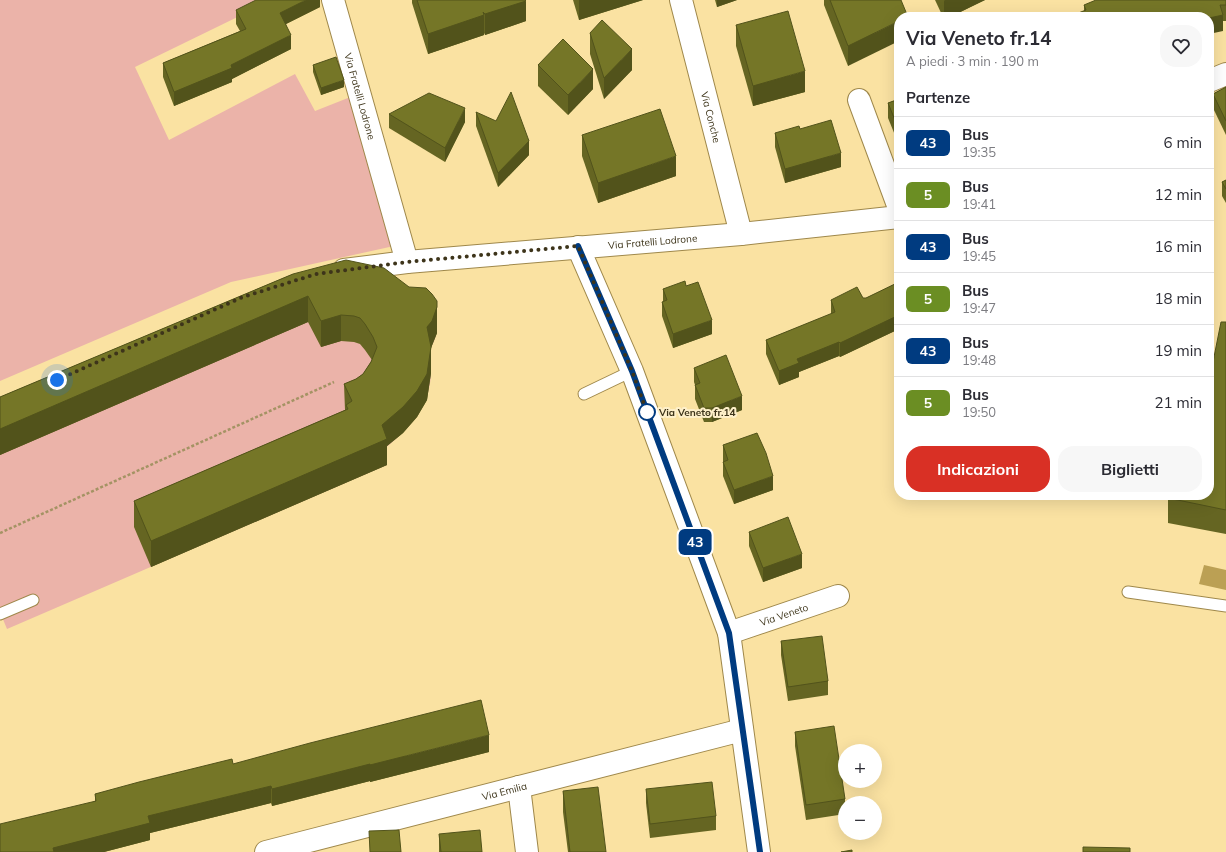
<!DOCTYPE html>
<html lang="it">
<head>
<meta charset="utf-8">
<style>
  body { margin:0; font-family:Mulish,sans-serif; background:#f7f7f7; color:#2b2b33; height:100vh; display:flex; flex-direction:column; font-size:15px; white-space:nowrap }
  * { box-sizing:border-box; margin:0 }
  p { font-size:13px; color:#7c7c81 }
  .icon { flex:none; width:22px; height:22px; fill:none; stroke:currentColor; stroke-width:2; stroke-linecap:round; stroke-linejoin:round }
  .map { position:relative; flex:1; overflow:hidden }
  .drawer { position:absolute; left:894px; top:12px; width:320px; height:488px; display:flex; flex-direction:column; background:#fff; border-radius:16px; box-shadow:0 4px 16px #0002 }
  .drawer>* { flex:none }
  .badge { padding:0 8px; border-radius:6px; font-size:14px; line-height:26px }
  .controls { position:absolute; left:838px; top:744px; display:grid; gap:8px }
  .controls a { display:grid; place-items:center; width:44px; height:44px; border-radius:50%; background:#fff; box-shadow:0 4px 16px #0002; font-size:20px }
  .you { position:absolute; width:20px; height:20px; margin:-10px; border:3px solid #fff; border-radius:50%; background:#1a73e8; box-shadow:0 0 0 6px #1a73e833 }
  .map>.badge { position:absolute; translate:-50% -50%; box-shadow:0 0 0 2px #fff }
  h2 { padding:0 12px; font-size:15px; line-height:36px }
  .round { display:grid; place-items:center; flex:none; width:42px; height:42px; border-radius:16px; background:#f7f7f7 }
  .head { display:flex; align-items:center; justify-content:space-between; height:68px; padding:0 12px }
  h1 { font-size:19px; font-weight:700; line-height:30px }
  .primary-button { display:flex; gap:8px; margin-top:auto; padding:8px 12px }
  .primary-button a { flex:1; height:46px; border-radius:16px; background:#d93025; color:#fff; font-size:16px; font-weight:700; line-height:46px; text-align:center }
  .primary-button a+a { background:#f7f7f7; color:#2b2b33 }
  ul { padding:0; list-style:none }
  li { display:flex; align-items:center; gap:12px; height:52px; padding:0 12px; border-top:1px solid #e1e1e2 }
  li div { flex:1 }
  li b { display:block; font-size:15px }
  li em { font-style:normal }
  li .badge { min-width:44px; font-weight:700; text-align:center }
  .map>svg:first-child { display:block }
  .green { fill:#ebb3a9 }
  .water { fill:#bba054 }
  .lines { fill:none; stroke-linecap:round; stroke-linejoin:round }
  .service-casing { stroke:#9f884b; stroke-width:13 }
  .minor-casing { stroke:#9f884b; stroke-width:24 }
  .path { stroke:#a49364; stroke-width:2.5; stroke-dasharray:3 2; stroke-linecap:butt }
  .service { stroke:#fff; stroke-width:11 }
  .minor { stroke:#fff; stroke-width:22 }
  .wall { fill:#656522 }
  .shaded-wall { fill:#52531b }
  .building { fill:#757627; stroke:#52531b }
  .line-casing { stroke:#fff; stroke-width:9 }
  .line { stroke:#003b80; stroke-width:6 }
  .walk { stroke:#3d341a; stroke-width:4; stroke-dasharray:0 7.2 }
  .stop-dot { fill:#fff; stroke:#003b80; stroke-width:2 }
  .labels { text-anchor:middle; stroke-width:4; stroke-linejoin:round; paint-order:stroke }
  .street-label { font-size:10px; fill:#3d341a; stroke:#fef0ca }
  .stop-label { font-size:10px; font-weight:bold; fill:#3d341a; stroke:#fef0ca; text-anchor:start }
</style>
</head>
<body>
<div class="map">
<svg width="1226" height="852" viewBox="0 0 1226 852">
  <rect width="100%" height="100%" fill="#fae2a2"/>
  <!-- green -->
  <g class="green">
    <path d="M 0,0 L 257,0 L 260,6 L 135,67 L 169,140 L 295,74 L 315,111 L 353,96 L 394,246 L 231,282 L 0,381 Z"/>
    <path d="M 293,300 L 432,320 C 440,332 435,342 427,353 C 428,360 431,368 431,374 C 429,411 408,429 382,451 L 387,465 L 7,629 L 0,612 L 0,423 Z"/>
  </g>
  <!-- water -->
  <path class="water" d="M 1204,565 L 1226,570 L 1226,590 L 1199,584 Z"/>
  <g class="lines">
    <!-- service casing -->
    <g class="service-casing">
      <g id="service">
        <path d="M 584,394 L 632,371"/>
        <path d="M 1128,592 L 1226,606"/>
        <path d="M 0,614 L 33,600"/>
      </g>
    </g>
    <!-- minor casing -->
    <g class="minor-casing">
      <g id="minor">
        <path id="s1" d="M 333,0 L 407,262"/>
        <path id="s2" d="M 681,0 L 741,234"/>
        <path d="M 1209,81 L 1226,74"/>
        <path d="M 859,100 L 899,208"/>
        <path d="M 578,247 L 632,371 L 729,633 L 759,852"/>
        <path id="s3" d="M 344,270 L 407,262 L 741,234 L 899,217"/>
        <path id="s4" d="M 729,633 L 838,596"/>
        <path d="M 519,787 L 527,852"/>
        <path id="s5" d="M 266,852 L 742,730"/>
      </g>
    </g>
    <!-- path -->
    <path class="path" d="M 0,533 L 334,382"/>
    <!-- service -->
    <use href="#service" class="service"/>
    <!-- minor -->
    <use href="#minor" class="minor"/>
  </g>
  <!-- wall -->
  <g class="wall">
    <path d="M 320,0 L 320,7 L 286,24 L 291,49 L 232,79 L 232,82 L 174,106 L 163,77 L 163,63 L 240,31 L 236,24 L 236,10 Z"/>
    <path d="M 412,0 L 525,0 L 526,21 L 485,35 L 484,33 L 484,35 L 428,54 L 412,3 Z"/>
    <path d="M 573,0 L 643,0 L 579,20 Z"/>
    <path d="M 715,0 L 737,0 L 717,7 Z"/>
    <path d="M 824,0 L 901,0 L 848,66 L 824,5 Z"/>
    <path d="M 935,0 L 985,0 L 950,17 L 943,17 Z"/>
    <path d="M 1226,0 L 1226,21 L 1223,21 L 1223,31 L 1209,17 L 1084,11 L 1084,5 Z"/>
    <path d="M 736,25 L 805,92 L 753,106 L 736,46 Z"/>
    <path d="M 590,33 L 632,70 L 604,99 L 590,54 Z"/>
    <path d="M 313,65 L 344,87 L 321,95 L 313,72 Z"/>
    <path d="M 538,65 L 593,89 L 568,115 L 538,86 Z"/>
    <path d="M 1226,87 L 1226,135 L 1213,108 L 1213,94 Z"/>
    <path d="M 899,99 L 899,145 L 888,118 L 888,103 Z"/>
    <path d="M 476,112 L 529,155 L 498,187 L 476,126 Z"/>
    <path d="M 389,114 L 465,122 L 445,162 L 389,128 Z"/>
    <path d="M 800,129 L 841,167 L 785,183 L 775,147 L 775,133 Z"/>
    <path d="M 582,135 L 676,176 L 598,203 L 582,156 Z"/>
    <path d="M 1226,180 L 1226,203 L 1222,196 L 1222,182 Z"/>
    <path d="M 899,260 L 899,329 L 840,357 L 839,356 L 799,372 L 799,377 L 779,385 L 766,354 L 766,340 L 831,314 L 831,300 L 866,298 L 898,283 L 895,276 L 895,262 Z"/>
    <path d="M 293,274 L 437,327 L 437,333 L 431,348 L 431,373 L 427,400 L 417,417 L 403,433 L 387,446 L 387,465 L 151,567 L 134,527 L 134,501 L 345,410 L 344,384 L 356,379 L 363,374 L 372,360 L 365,350 L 360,344 L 354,342 L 341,341 L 321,347 L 308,322 L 0,455 L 0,397 Z"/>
    <path d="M 686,286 L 712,334 L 673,348 L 662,316 L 662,302 L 663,302 L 663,289 Z"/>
    <path d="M 1226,322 L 1226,534 L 1168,523 L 1168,498 L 1209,495 Z"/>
    <path d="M 694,368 L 742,410 L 712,422 L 704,422 L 695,399 L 695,385 L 694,382 Z"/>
    <path d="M 723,445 L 773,490 L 734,504 L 723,476 Z"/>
    <path d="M 749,532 L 802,568 L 763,582 L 749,546 Z"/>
    <path d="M 781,641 L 828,681 L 828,695 L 788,701 L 781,655 Z"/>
    <path d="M 795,732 L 845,799 L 845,814 L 806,820 L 795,746 Z"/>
    <path d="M 489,752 L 370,782 L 370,781 L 272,806 L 271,803 L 150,833 L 150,840 L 104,852 L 0,852 L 95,801 L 95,794 L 233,764 Z"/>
    <path d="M 646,789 L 716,816 L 716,830 L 650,838 L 646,803 Z"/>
    <path d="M 563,791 L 606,852 L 568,852 L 563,812 Z"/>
    <path d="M 439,834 L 482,852 L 439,852 Z"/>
  </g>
  <!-- shaded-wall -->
  <g class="shaded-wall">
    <path d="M 306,0 L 320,0 L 320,7 L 280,27 L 280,13 Z"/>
    <path d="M 579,0 L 643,0 L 579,20 Z"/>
    <path d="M 717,0 L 737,0 L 717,7 Z"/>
    <path d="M 945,0 L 985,0 L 950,17 L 944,17 L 944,1 Z"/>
    <path d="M 526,1 L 526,21 L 485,35 L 485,14 Z"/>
    <path d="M 484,15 L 484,35 L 428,54 L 428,34 Z"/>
    <path d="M 1223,15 L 1223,31 L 1209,34 L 1209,18 Z"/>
    <path d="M 899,21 L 899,41 L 848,66 L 848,46 Z"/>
    <path d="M 291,35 L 291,49 L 232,79 L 232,82 L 174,106 L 174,92 L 231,65 Z"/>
    <path d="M 632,49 L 632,70 L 604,99 L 604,78 Z"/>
    <path d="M 593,69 L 593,89 L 568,115 L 568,95 Z"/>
    <path d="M 805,71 L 805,92 L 753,106 L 753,86 Z"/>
    <path d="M 344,80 L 344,87 L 321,95 L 321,88 Z"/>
    <path d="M 465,108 L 465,122 L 445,162 L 445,148 Z"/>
    <path d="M 529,141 L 529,155 L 498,187 L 498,173 Z"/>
    <path d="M 841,153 L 841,167 L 785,183 L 785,169 Z"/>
    <path d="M 676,156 L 676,176 L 598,203 L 598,183 Z"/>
    <path d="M 308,296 L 308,322 L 0,455 L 0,429 Z"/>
    <path d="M 437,301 L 437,333 L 431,348 L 431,373 L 427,400 L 417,417 L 403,433 L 387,446 L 387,465 L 151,567 L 151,541 L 382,425 Z"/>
    <path d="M 341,315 L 341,341 L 321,347 L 321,321 Z"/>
    <path d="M 899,315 L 899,329 L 840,357 L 840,343 Z"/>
    <path d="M 712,320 L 712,334 L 673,348 L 673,334 Z"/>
    <path d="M 839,342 L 839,356 L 799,372 L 799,377 L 779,385 L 779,371 L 797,359 Z"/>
    <path d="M 742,396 L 742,410 L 712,422 L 712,408 Z"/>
    <path d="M 773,476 L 773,490 L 734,504 L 734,490 Z"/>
    <path d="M 802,554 L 802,568 L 763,582 L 763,568 Z"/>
    <path d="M 489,735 L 489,752 L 370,782 L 370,765 Z"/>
    <path d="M 370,764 L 370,781 L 272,806 L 272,789 Z"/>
    <path d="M 271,786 L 271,803 L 150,833 L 150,840 L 104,852 L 53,852 L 53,848 L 148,816 Z"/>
  </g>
  <!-- building -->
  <g class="building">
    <path d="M 256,0 L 306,0 L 280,13 L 291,35 L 231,65 L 232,68 L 174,92 L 163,63 L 246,29 L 236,10 Z"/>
    <path d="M 417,0 L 525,0 L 526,1 L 485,14 L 483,12 L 484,15 L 428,34 Z"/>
    <path d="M 830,0 L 901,0 L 908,17 L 899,17 L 899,21 L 848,46 Z"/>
    <path d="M 1096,0 L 1226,0 L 1226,5 L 1220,5 L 1223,15 L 1209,18 L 1209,17 L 1068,17 L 1086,10 L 1084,5 Z"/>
    <path d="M 788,11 L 805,71 L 753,86 L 736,25 Z"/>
    <path d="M 602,20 L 632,49 L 604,78 L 590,33 Z"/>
    <path d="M 563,39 L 593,69 L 568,95 L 538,65 Z"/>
    <path d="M 336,57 L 344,80 L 321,88 L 313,65 Z"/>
    <path d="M 1226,87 L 1226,121 L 1213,94 Z"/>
    <path d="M 511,92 L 529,141 L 498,173 L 476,112 L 496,121 Z"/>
    <path d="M 429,93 L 465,108 L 445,148 L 389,114 Z"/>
    <path d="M 899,99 L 899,130 L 888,103 Z"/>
    <path d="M 660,109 L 676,156 L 598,183 L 582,135 Z"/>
    <path d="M 831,120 L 841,153 L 785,169 L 775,133 L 799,126 L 800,129 Z"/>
    <path d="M 1226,180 L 1226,189 L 1222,182 Z"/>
    <path d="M 346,260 L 384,268 L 409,287 L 426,288 L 432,294 L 437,301 L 437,307 L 432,321 L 427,327 L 431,347 L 427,374 L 417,391 L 403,407 L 382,425 L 387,439 L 151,541 L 134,501 L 348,409 L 346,405 L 352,401 L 344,384 L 356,379 L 363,374 L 371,362 L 377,347 L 373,337 L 365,324 L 360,318 L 354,316 L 341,315 L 321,321 L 308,296 L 0,429 L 0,397 L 293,274 Z"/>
    <path d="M 899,260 L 899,271 L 895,262 Z"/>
    <path d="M 685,281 L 686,286 L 698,282 L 712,320 L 673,334 L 662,302 L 667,300 L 663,289 Z"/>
    <path d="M 899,282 L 899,315 L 840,343 L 839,342 L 797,359 L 799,363 L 779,371 L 766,340 L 835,312 L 831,300 L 857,287 L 863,298 L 866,298 Z"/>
    <path d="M 1221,322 L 1226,322 L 1226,510 L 1168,498 L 1168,495 L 1209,495 L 1209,382 Z"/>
    <path d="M 726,355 L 742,396 L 712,408 L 704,408 L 695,385 L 700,383 L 694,368 Z"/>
    <path d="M 757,433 L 766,453 L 773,476 L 734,490 L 723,462 L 728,460 L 723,445 Z"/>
    <path d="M 788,517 L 802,554 L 763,568 L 749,532 Z"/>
    <path d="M 822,636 L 828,681 L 788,687 L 781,641 Z"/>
    <path d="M 481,700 L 489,735 L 370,765 L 370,764 L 272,789 L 271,786 L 148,816 L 150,823 L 53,848 L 54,852 L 0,852 L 0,824 L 96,801 L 95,794 L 139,782 L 232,759 L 233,764 L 310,743 Z"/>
    <path d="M 834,726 L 845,799 L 806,805 L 795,732 Z"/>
    <path d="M 712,782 L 716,816 L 650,824 L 646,789 Z"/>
    <path d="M 598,787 L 606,852 L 570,852 L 563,791 Z"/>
    <path d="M 399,830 L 401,852 L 370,852 L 369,831 Z"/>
    <path d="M 480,830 L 482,852 L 441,852 L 439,834 Z"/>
    <path d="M 1083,847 L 1130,848 L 1130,852 L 1083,852 Z"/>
    <path d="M 852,850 L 852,852 L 841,852 Z"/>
  </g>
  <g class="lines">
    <!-- line casing -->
    <g class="line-casing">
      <path id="line" d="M 578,246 L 632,371 L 729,633 L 760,852"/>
    </g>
    <!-- line -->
    <use href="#line" class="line"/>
    <!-- walk -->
    <path class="walk" d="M 57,380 L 243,297 L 316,274 L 407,262 L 578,246 L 632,371 L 648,415 L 647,412"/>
  </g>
  <!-- markers -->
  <circle class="stop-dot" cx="647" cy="412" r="8"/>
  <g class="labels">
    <!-- street labels -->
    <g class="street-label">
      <text dy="4" stroke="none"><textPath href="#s1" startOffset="100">Via Fratelli Lodrone</textPath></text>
      <text dy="4" stroke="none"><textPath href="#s2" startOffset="121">Via Conche</textPath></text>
      <text dy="4" stroke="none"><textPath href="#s3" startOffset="310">Via Fratelli Lodrone</textPath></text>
      <text dy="4" stroke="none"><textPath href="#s4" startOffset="58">Via Veneto</textPath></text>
      <text dy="4" stroke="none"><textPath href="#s5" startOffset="246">Via Emilia</textPath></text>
    </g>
    <!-- stop labels -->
    <g class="stop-label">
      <text x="659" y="416">Via Veneto fr.14</text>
    </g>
  </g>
</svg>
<div class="controls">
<a>+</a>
<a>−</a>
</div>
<div class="you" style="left:57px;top:380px"></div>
<b class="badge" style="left:695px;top:542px;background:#003b80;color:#fff">43</b>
<section class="drawer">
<div class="head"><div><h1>Via Veneto fr.14</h1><p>A piedi · 3 min · 190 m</p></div><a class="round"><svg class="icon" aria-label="heart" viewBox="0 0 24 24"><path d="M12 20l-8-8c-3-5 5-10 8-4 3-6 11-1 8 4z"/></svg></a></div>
<h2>Partenze</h2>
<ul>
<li><span class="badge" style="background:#003b80;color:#fff">43</span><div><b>Bus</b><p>19:35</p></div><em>6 min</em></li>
<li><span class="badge" style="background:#6b8e23;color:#fff">5</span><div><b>Bus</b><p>19:41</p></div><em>12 min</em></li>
<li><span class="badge" style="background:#003b80;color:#fff">43</span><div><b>Bus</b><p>19:45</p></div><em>16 min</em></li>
<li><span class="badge" style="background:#6b8e23;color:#fff">5</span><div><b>Bus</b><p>19:47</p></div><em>18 min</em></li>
<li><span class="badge" style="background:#003b80;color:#fff">43</span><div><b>Bus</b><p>19:48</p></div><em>19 min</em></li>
<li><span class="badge" style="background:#6b8e23;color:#fff">5</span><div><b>Bus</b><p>19:50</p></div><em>21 min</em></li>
</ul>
<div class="primary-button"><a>Indicazioni</a><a>Biglietti</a></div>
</section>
</div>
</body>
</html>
